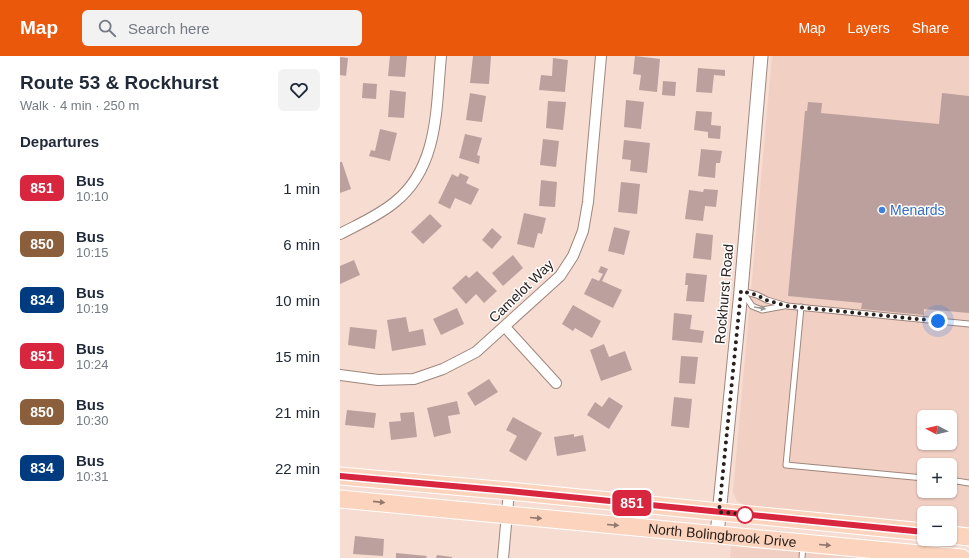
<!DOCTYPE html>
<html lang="en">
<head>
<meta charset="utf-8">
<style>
  body { margin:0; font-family:Arial,sans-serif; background:#f2f2f3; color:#1f2937; height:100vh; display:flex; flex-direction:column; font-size:15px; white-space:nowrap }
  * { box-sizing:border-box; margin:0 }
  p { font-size:13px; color:#747a83 }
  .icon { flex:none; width:22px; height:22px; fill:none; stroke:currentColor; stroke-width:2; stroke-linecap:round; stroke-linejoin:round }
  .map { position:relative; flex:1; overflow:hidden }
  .sheet { display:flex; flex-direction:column; background:#fff; width:340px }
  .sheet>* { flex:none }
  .badge { padding:0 8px; border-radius:6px; font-size:14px; line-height:26px }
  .needle { width:26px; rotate:277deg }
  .fabs { position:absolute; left:577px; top:354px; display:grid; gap:8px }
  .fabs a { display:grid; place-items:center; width:40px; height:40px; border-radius:6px; background:#fff; box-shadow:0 1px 3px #0004; font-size:20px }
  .you { position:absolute; width:20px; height:20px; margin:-10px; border:3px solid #fff; border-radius:50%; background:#1a73e8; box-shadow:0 0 0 6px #1a73e833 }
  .map>.badge { position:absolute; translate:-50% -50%; box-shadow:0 0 0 2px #fff }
  h2 { padding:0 20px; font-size:15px; line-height:36px }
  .round { display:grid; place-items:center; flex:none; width:42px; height:42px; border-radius:6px; background:#f2f2f3 }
  .headline { display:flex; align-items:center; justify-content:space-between; height:68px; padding:0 20px }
  h1 { font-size:19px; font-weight:800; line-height:30px }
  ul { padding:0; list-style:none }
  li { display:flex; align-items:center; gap:12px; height:56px; padding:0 20px }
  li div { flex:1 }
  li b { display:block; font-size:15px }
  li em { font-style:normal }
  li .badge { min-width:44px; font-weight:700; text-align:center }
  header { display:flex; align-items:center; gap:24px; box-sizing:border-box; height:56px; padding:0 20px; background:#ea580c; color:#fff }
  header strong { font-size:19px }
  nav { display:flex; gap:22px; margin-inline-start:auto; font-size:14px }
  .search { width:280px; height:36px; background:#f2f2f3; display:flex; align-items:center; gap:10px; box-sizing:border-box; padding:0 14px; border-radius:6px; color:#747a83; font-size:15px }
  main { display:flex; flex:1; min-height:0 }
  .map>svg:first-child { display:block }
  .built { fill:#f2cfc3; fill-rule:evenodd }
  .building { fill:#bca09e }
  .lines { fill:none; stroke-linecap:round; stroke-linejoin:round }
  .service-casing { stroke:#9e867c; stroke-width:7 }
  .minor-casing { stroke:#9e867c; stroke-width:12 }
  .tertiary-casing { stroke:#9e867c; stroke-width:15 }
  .primary-casing { stroke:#fff; stroke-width:19 }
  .service { stroke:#fff; stroke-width:5 }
  .minor { stroke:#fff; stroke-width:10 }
  .tertiary { stroke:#fff; stroke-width:13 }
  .primary { stroke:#fcd4bd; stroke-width:17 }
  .oneway { fill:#9f9b99 }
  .oneway2 { fill:#937a6d }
  .line-casing { stroke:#fff; stroke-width:9 }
  .line { stroke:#d7263d; stroke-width:6 }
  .walk { stroke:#2a211d; stroke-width:4; stroke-dasharray:0 7.2 }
  .shop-dot { fill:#3f7fe0; stroke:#fff; stroke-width:1.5 }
  .stop-dot { fill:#fff; stroke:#d7263d; stroke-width:2 }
  .labels { text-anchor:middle; stroke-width:3; stroke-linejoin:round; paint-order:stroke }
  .shop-label { font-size:14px; fill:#366cbe; stroke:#fff; text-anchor:start }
  .street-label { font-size:14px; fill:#2a211d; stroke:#fff }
</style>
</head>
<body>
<header>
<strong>Map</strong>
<div class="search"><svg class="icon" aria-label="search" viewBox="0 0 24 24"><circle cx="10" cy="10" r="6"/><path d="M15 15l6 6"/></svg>Search here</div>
<nav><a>Map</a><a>Layers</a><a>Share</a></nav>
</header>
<main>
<section class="sheet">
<div class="headline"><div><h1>Route 53 &amp; Rockhurst</h1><p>Walk · 4 min · 250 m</p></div><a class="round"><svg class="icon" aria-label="heart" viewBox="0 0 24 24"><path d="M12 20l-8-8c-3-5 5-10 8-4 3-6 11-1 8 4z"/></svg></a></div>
<h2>Departures</h2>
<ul>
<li><span class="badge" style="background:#d7263d;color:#fff">851</span><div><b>Bus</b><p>10:10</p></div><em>1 min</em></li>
<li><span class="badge" style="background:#8b5e3c;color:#fff">850</span><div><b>Bus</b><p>10:15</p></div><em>6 min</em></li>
<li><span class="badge" style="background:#003b80;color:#fff">834</span><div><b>Bus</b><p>10:19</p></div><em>10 min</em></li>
<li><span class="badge" style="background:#d7263d;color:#fff">851</span><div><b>Bus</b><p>10:24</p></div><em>15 min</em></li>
<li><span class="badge" style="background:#8b5e3c;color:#fff">850</span><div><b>Bus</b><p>10:30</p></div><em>21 min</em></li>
<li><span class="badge" style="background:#003b80;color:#fff">834</span><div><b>Bus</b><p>10:31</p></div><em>22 min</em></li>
</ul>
</section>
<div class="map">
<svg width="629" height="502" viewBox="0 0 629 502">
  <rect width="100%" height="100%" fill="#f7dcd2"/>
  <!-- built -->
  <g class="built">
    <path d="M 432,0 L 629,0 L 629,471 L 610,469 L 610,457 L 584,457 L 584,467 L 406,450 L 397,445 L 393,436 ZM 584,361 L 610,361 L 610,387 L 584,387 ZM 584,409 L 610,409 L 610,435 L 584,435 Z"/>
    <path d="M 391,490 L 526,502 L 390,502 Z"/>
  </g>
  <!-- building -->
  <g class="building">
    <path d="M 50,0 L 67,0 L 65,21 L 48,20 Z"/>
    <path d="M 133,0 L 151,0 L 149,28 L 130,27 Z"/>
    <path d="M 295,0 L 320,3 L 317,36 L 299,34 L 301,19 L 293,18 Z"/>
    <path d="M 0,1 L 8,2 L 6,20 L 0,19 Z"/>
    <path d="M 213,2 L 228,4 L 225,36 L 199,34 L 201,19 L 212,20 Z"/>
    <path d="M 358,12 L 385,14 L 385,20 L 374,19 L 372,37 L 356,36 Z"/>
    <path d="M 323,25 L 336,26 L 335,40 L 322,39 Z"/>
    <path d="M 23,27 L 37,28 L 36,43 L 22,42 Z"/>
    <path d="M 50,34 L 66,36 L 64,62 L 48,61 Z"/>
    <path d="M 130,37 L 146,40 L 142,66 L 126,64 Z"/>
    <path d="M 602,37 L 629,40 L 629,257 L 584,253 L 584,259 L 521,253 L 522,247 L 448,240 L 465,55 L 467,55 L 468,46 L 482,47 L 481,57 L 599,68 Z"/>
    <path d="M 286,44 L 304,46 L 301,73 L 284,71 Z"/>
    <path d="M 208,45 L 226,46 L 223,74 L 206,72 Z"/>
    <path d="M 356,55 L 372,56 L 371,69 L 381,70 L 380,83 L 368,82 L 368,76 L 354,74 Z"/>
    <path d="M 40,73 L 57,77 L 50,105 L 29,100 L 31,94 L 35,95 Z"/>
    <path d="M 125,78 L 142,82 L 137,99 L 140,100 L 139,108 L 119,102 Z"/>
    <path d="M 203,83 L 219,85 L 216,111 L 200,109 Z"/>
    <path d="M 284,84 L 310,87 L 307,117 L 290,115 L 291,104 L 282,103 Z"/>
    <path d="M 361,93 L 382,95 L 380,107 L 376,107 L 375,122 L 358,120 Z"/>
    <path d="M 0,106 L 2,106 L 11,133 L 0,137 Z"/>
    <path d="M 120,117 L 129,121 L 126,127 L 139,133 L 131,149 L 115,142 L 110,153 L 98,147 L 112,118 L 118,121 Z"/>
    <path d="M 201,124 L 217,126 L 215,151 L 199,150 Z"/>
    <path d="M 281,126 L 300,128 L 297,158 L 278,156 Z"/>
    <path d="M 364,133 L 378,134 L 376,151 L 365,150 L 363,165 L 345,163 L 349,134 L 363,136 Z"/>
    <path d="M 184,157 L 206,162 L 202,178 L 198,177 L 194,192 L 177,188 Z"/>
    <path d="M 90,158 L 102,170 L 83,188 L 71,176 Z"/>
    <path d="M 274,171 L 290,175 L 284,199 L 268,195 Z"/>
    <path d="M 152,172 L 162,181 L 152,193 L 142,184 Z"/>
    <path d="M 356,177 L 373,179 L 371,204 L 353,202 Z"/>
    <path d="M 173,199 L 183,212 L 163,230 L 152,217 Z"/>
    <path d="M 14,204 L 20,219 L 0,228 L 0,210 Z"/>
    <path d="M 261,210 L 268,213 L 262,225 L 282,234 L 273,252 L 244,238 L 252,222 L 259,225 L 263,218 L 258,216 Z"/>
    <path d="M 137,215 L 157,235 L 144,247 L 136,238 L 126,248 L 112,232 L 126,219 L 129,222 Z"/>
    <path d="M 346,217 L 367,219 L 364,246 L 346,245 L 348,229 L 345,229 Z"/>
    <path d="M 233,249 L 261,265 L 252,282 L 235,272 L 233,275 L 222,268 Z"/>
    <path d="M 117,252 L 124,268 L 101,279 L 93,263 Z"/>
    <path d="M 334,257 L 352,259 L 350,273 L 364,275 L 362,287 L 332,284 Z"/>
    <path d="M 66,261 L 69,276 L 83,273 L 86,289 L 52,295 L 47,264 Z"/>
    <path d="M 10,271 L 37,274 L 35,293 L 8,289 Z"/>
    <path d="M 264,288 L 269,301 L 285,295 L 292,314 L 261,325 L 250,294 Z"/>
    <path d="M 341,300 L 358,301 L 355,328 L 339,327 Z"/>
    <path d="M 149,323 L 158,336 L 135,350 L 127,337 Z"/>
    <path d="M 269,341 L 283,350 L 269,373 L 247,359 L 255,346 L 262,351 Z"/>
    <path d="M 334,341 L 352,343 L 349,372 L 331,370 Z"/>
    <path d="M 117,345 L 120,358 L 108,360 L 111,377 L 94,381 L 87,352 Z"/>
    <path d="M 7,354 L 36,357 L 34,372 L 5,369 Z"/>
    <path d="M 74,356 L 77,381 L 51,384 L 49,366 L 61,365 L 60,357 Z"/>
    <path d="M 173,361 L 202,377 L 186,405 L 169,395 L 177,380 L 166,374 Z"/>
    <path d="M 234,378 L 234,381 L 243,379 L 246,395 L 217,400 L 214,381 Z"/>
    <path d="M 15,480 L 44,483 L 43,500 L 13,498 Z"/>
    <path d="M 56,497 L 87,500 L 86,502 L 56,502 Z"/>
    <path d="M 97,499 L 112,501 L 112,502 L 96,502 Z"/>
  </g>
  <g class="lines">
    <!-- service casing -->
    <g class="service-casing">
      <g id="service">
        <path d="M 402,235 L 417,239 L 427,244 L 447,250 L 629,268"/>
        <path d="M 404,238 L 412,250 L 422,254 L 444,250"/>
        <path d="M 461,251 L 446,409 L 584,422"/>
        <path d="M 610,424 L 629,427"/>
        <path d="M 462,502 L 463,489"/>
      </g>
    </g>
    <!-- minor casing -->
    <g class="minor-casing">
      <g id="minor">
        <path d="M 0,178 C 19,168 38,160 55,146 C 99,111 96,51 101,0"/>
        <path d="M 165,271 L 216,327"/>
        <path d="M 0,319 L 38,324 L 74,323 L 103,313 L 136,296 L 220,220 L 233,200 L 243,175 L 248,146 L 261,0"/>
        <path d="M 163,502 L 169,435"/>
      </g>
    </g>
    <!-- tertiary casing -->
    <g class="tertiary-casing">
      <path id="tertiary" d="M 377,479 L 401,235 L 421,0"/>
    </g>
    <!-- primary casing -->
    <g class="primary-casing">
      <g id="primary">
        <path d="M 0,420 L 169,435 L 584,476"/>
        <path id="s1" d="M 0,443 L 622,502"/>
        <path d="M 610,479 L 629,481"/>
      </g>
    </g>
    <!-- service -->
    <use href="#service" class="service"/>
    <!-- minor -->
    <use href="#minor" class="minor"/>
    <!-- tertiary -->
    <use href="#tertiary" class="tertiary"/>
    <!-- primary -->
    <use href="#primary" class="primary"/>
  </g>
  <!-- one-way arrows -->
  <defs><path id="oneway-solid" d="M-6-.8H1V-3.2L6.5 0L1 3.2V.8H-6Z"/></defs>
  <use class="oneway" href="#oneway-solid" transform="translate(420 252) rotate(9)"/>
  <g class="oneway2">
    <use href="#oneway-solid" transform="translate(39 446) rotate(6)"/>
    <use href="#oneway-solid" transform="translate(196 462) rotate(5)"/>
    <use href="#oneway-solid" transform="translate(273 469) rotate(5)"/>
    <use href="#oneway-solid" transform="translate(485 489) rotate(5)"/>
  </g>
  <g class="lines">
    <!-- line casing -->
    <g class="line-casing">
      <path id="line" d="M 0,420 L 169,435 L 584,476"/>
    </g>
    <!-- line -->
    <use href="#line" class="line"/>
    <!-- walk -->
    <path class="walk" d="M 405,459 L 411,459 L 379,456 L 401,235 L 417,239 L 426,244 L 447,250 L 598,265"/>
  </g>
  <!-- markers -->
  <circle class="shop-dot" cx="542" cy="154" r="4"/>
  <circle class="stop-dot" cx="405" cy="459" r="8"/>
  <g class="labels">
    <!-- shop labels -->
    <g class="shop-label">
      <text x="550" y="159">Menards</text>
    </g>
    <!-- street labels -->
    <g class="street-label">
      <text transform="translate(181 235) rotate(-44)" y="5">Camelot Way</text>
      <text transform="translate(384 238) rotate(-85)" y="5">Rockhurst Road</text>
      <text dy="5" stroke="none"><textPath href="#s1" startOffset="384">North Bolingbrook Drive</textPath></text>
    </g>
  </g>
</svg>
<div class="fabs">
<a><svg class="needle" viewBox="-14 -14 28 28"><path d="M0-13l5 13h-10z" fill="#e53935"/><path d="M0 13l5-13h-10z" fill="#747a83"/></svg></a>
<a>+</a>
<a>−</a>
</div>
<div class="you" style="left:598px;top:265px"></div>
<b class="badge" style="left:292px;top:447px;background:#d7263d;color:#fff">851</b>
</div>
</main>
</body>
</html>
